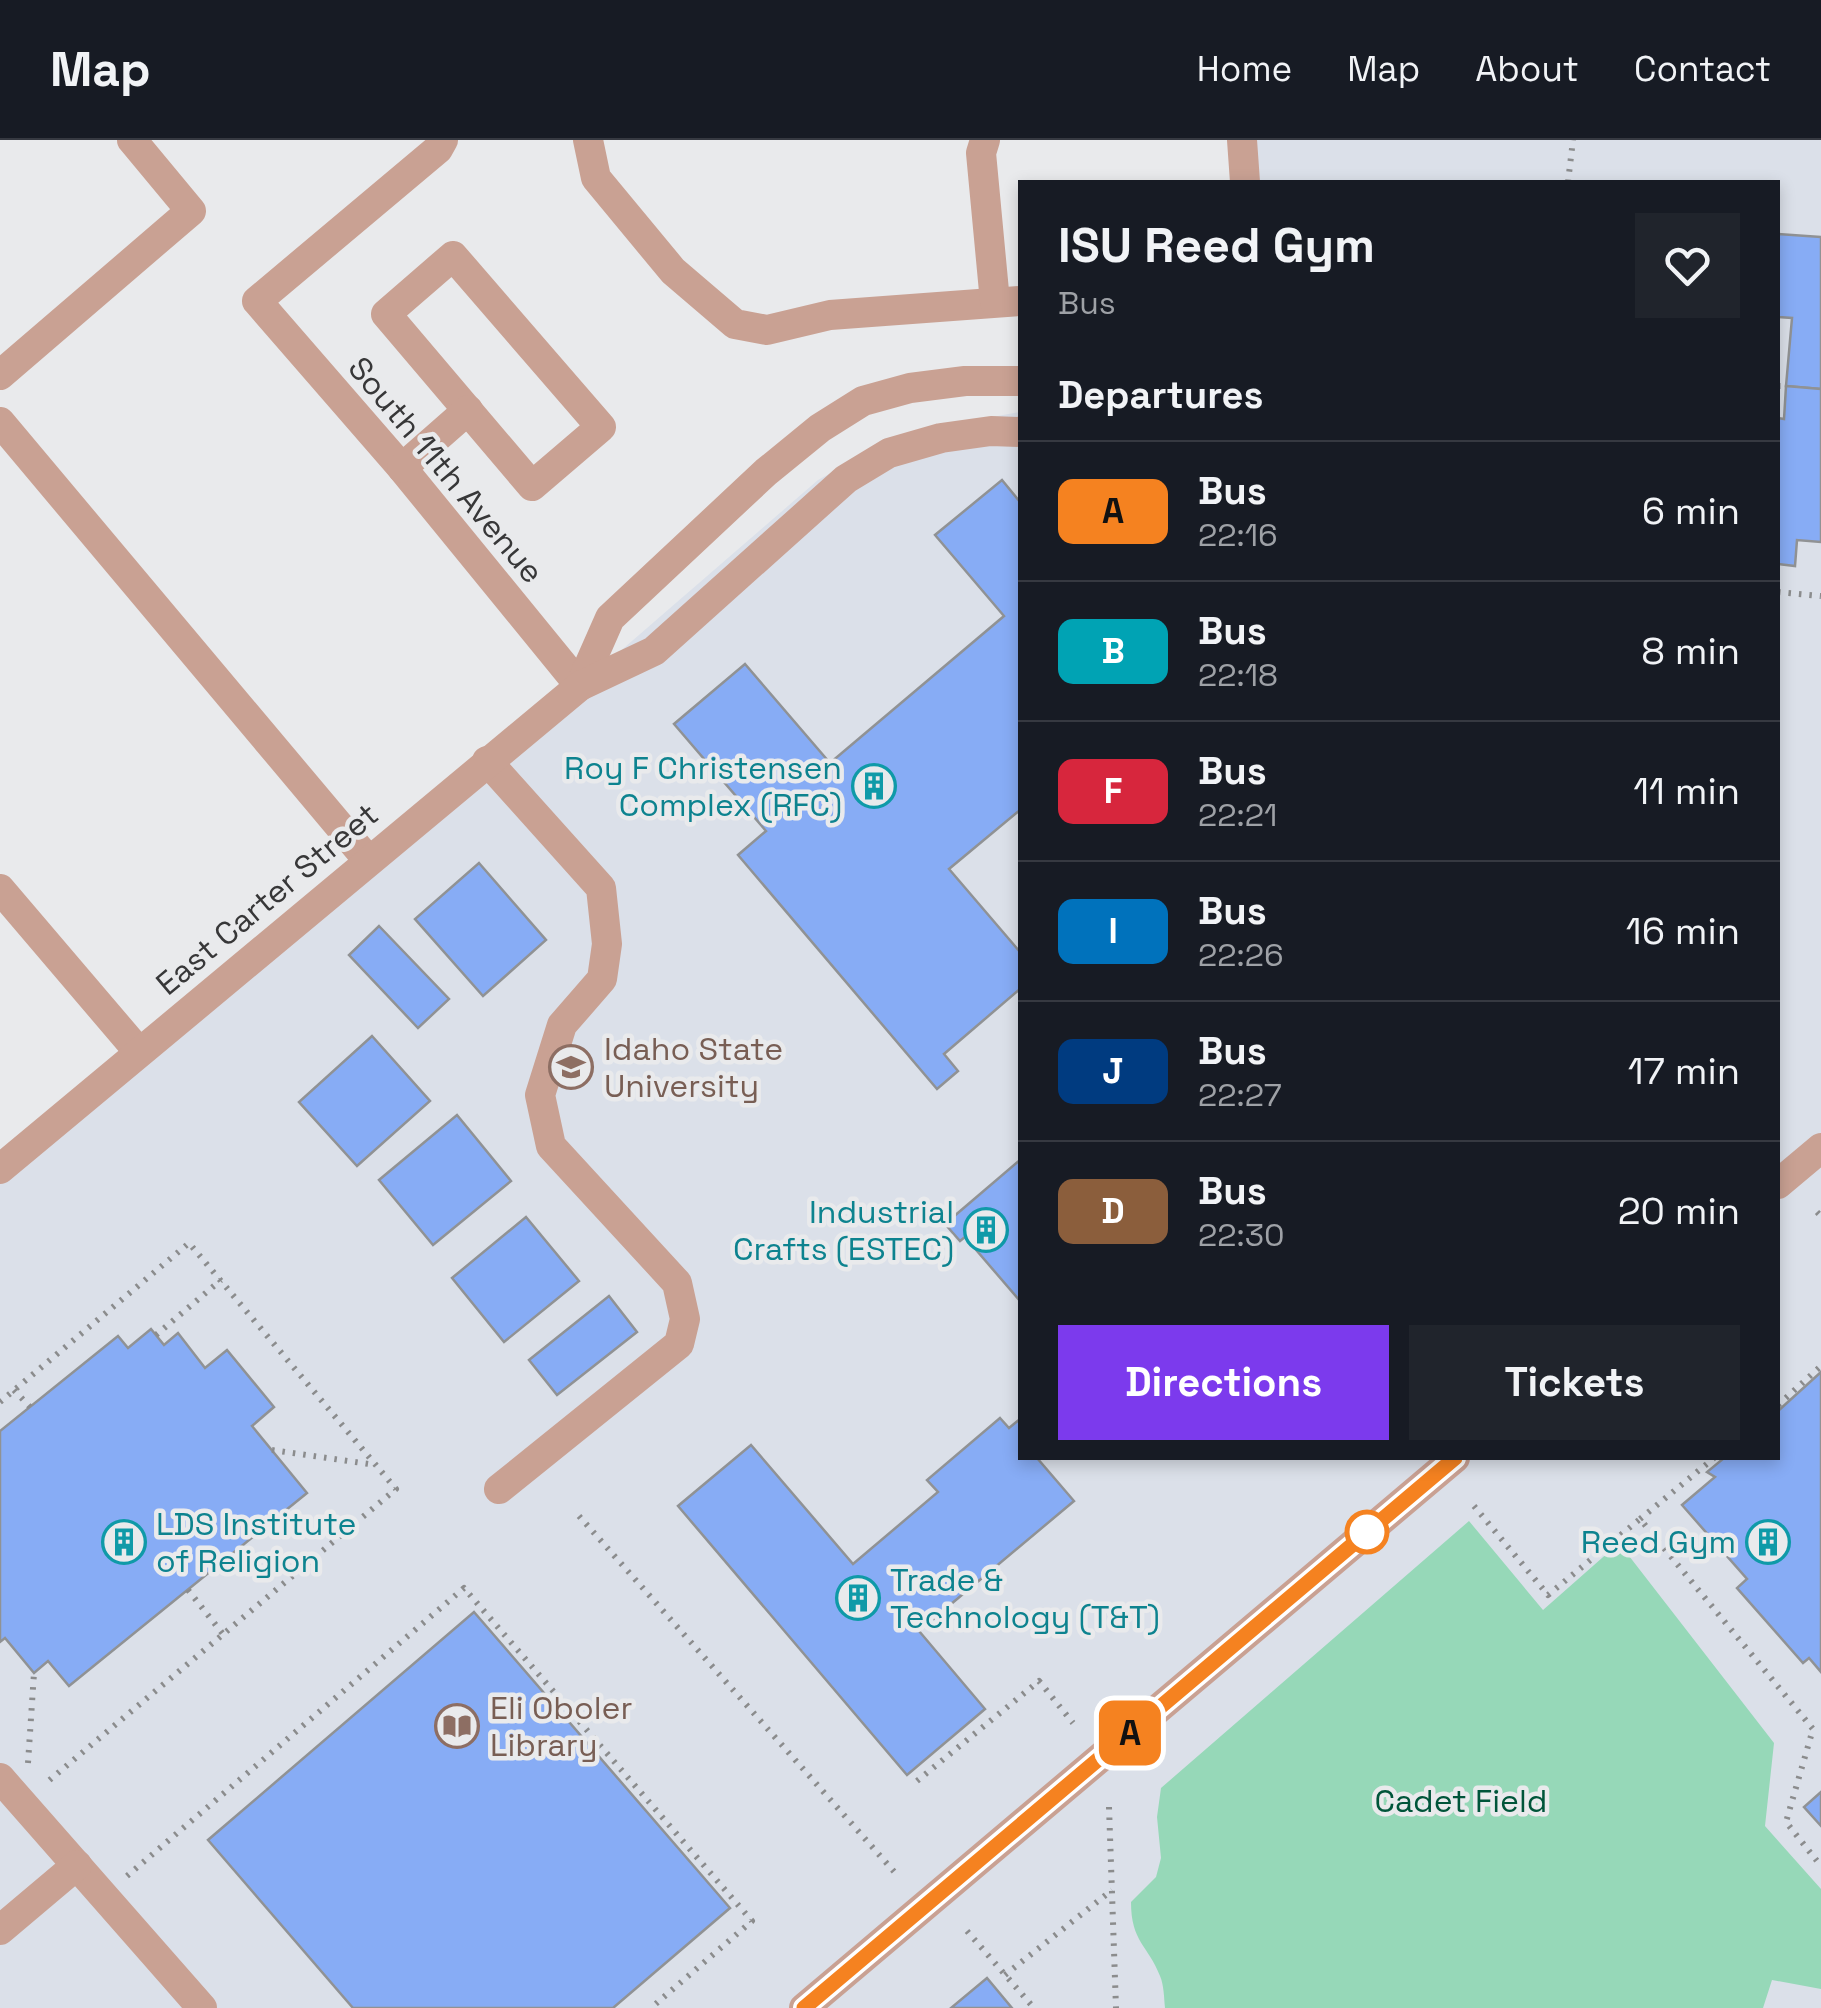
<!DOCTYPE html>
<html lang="en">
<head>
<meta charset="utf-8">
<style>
  body { margin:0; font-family:"Space Grotesk",sans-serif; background:#20242c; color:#f1f3f6; height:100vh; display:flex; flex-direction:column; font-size:38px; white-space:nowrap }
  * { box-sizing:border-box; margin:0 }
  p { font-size:32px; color:#9ea1a6 }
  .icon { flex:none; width:55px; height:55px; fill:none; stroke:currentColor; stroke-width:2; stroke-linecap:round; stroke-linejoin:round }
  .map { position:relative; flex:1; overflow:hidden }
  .panel { position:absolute; left:1018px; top:40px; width:762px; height:1280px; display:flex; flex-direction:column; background:#171b24; border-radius:0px; box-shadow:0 5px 15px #0003 }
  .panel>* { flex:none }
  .badge { padding:0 20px; border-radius:15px; font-size:35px; line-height:65px }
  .map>.badge { position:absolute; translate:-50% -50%; box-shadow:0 0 0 5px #fff }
  h2 { padding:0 40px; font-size:38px; line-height:90px }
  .round { display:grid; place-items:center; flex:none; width:105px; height:105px; border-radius:0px; background:#20242c }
  .summary { display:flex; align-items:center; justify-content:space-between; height:170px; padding:0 40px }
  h1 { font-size:48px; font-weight:700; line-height:75px }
  .button { display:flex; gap:20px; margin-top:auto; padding:20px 40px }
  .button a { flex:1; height:115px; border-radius:0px; background:#7c3aed; color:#fff; font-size:40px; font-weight:700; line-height:115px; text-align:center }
  .button a+a { background:#20242c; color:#f1f3f6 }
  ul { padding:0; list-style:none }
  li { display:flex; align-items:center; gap:30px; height:140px; padding:0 40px; border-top:2px solid #363941 }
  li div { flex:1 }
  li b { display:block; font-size:38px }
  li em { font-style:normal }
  li .badge { min-width:110px; font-weight:700; text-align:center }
  header { display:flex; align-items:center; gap:60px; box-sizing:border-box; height:140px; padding:0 50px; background:#171b24; border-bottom:2px solid #363941 }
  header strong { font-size:48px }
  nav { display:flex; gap:55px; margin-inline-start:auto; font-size:35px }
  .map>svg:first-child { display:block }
  .built { fill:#dbe0e9 }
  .green { fill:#96d8b8 }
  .building { fill:#87acf5; stroke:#909294; stroke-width:2.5 }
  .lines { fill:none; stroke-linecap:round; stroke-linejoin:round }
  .path { stroke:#8b8c8d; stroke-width:6; stroke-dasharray:2.5 8; stroke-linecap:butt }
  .minor { stroke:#c9a193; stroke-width:30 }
  .line-casing { stroke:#fff; stroke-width:22 }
  .line { stroke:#f58220; stroke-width:15 }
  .stop-dot { fill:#fff; stroke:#f58220; stroke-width:5 }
  .labels { text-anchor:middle; stroke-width:9; stroke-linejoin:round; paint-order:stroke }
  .street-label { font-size:32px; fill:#373738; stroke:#e9eaec }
  .culture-label { font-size:32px; fill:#0d838f; stroke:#e9eaec; text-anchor:end }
  .education-label { font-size:32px; fill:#785e54; stroke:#e9eaec; text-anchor:start }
  .park-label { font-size:32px; fill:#00553a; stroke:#e9eaec }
</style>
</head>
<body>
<header>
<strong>Map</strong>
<nav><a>Home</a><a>Map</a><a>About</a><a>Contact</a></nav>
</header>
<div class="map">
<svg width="1821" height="1868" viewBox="0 0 1821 1868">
  <rect width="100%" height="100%" fill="#e9eaec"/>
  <!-- built -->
  <path class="built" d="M 1242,0 L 1821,0 L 1821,1868 L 0,1868 L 0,1029 L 580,546 L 818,340 L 883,304 L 938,287 L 1020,272 L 1020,1318 L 1778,1318 L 1778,42 L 1243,42 Z"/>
  <!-- green -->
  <path class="green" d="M 1469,1381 L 1543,1470 L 1619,1403 L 1774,1603 L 1765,1686 L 1821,1749 L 1821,1849 L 1772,1840 L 1763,1868 L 1165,1868 C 1164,1858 1164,1845 1160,1836 C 1148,1805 1131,1802 1131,1762 L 1156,1737 L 1161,1718 L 1157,1677 L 1161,1648 Z"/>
  <!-- building -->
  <g class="building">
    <path d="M 1778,94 L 1821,97 L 1821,249 L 1786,246 L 1792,178 L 1778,177 Z"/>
    <path d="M 1786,246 L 1821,249 L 1821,402 L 1797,400 L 1795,426 L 1778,424 L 1778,278 L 1784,279 Z"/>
    <path d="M 1002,340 L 1020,362 L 1020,670 L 949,729 L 1020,812 L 1020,849 L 944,914 L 958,931 L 937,949 L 738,715 L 766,691 L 674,584 L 745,524 L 830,623 L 1004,476 L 935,395 Z"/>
    <path d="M 479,723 L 546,800 L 483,856 L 415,779 Z"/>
    <path d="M 379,786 L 449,859 L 418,888 L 349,815 Z"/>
    <path d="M 372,896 L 430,961 L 357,1026 L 299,962 Z"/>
    <path d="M 457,975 L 511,1041 L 433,1105 L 379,1040 Z"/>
    <path d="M 1020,1020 L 1020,1161 L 965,1097 L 960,1101 L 945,1084 Z"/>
    <path d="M 526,1077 L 579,1141 L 504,1202 L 452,1138 Z"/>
    <path d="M 609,1156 L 637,1192 L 557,1255 L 529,1220 Z"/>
    <path d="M 151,1189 L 164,1205 L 178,1193 L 205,1228 L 227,1210 L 274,1267 L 252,1286 L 307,1353 L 69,1546 L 48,1521 L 34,1533 L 5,1498 L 0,1502 L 0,1291 L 118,1196 L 128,1208 Z"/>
    <path d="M 1821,1232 L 1821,1532 L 1809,1518 L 1803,1523 L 1737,1448 L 1747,1439 L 1682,1365 L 1715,1337 L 1707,1332 L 1724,1318 L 1778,1318 L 1778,1271 Z"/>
    <path d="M 1000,1278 L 1009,1288 L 1020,1279 L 1020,1318 L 1037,1318 L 1074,1361 L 919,1491 L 985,1569 L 907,1635 L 678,1366 L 751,1305 L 853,1424 L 938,1352 L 927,1340 Z"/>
    <path d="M 474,1472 L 730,1768 L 613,1868 L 353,1868 L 208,1700 Z"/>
    <path d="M 1821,1652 L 1821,1686 L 1804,1667 Z"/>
    <path d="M 987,1838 L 1012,1868 L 951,1868 Z"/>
  </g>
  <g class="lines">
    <!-- path -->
    <g class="path">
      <path d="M 1568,42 L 1573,0"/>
      <path d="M 1778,246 L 1786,246"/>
      <path d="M 1778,452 L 1821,456"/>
      <path d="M 1817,1072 L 1821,1076"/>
      <path d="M 156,1195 L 221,1140"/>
      <path d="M 14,1250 L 30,1267"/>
      <path d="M 0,1262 L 189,1103 L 396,1349 L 46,1643"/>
      <path d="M 1778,1265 L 1821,1226"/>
      <path d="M 272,1310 L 376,1325"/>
      <path d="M 1474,1366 L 1548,1455 L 1640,1379 L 1813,1589 L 1786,1682 L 1821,1726"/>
      <path d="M 579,1376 L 898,1736"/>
      <path d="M 1640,1379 L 1714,1318"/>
      <path d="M 188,1450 L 223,1494"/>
      <path d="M 28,1623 L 34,1533"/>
      <path d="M 917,1641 L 1039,1541 L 1073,1583"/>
      <path d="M 1109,1667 L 1116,1868"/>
      <path d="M 127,1736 L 464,1448 L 752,1781 L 651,1868"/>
      <path d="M 967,1791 L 1034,1868"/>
      <path d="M 1005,1835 L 1112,1750"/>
    </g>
    <!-- minor -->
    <g class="minor">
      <path d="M 443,0 L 438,9 L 257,161 L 402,328 L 580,546"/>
      <path d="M 588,0 L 596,38 L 673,131 L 735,184 L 767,190 L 830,175 L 1020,161"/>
      <path d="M 985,0 L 981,13 L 995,162"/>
      <path d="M 1242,0 L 1245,42"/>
      <path d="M 453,116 L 601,287 L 532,346 L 386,174 Z"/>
      <path d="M 0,235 L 191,71 L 132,0"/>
      <path d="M 0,282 L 368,720"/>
      <path d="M 402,328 L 468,270"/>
      <path d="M 580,546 L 610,478 L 766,332 L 820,288 L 863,261 L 910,248 L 965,241 L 1020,241"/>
      <path d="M 487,621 L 601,748 L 607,804 L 602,839 L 562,885 L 540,955 L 551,1006 L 677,1143 L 685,1179 L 679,1204 L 499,1349"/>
      <path d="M 0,749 L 139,912"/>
      <path d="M 0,1029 L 580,546 L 654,511 L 846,339 L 889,313 L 941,298 L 991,291 L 1020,292"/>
      <path d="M 1778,1044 L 1821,1008"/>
      <path d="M 0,1638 L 202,1868"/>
      <path d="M 0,1790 L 77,1725"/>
      <path d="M 804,1868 L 1455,1318"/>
    </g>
  </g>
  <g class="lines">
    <!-- line casing -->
    <g class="line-casing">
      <path id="line" d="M 804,1868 L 1455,1318"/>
    </g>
    <!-- line -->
    <use href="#line" class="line"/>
  </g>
  <!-- icons -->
  <defs>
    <g id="building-ring" transform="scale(2.25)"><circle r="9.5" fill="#e9eaec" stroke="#0f9aa8" stroke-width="1.5"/><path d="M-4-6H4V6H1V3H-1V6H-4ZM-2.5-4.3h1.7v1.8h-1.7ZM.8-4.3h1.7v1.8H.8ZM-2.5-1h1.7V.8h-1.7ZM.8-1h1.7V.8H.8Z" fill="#0f9aa8"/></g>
    <g id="university-ring" transform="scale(2.25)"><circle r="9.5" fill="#e9eaec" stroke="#8d6e63" stroke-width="1.5"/><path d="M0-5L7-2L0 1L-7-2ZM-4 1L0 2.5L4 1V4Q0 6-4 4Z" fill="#8d6e63"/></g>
    <g id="library-ring" transform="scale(2.25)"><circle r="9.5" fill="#e9eaec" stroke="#8d6e63" stroke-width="1.5"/><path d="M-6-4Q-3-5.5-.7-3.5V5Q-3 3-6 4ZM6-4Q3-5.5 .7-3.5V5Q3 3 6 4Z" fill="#8d6e63"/></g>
  </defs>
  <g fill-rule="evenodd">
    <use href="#building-ring" x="874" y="646"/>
    <use href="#university-ring" x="571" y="927"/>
    <use href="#building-ring" x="986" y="1090"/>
    <use href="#building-ring" x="124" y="1402"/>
    <use href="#building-ring" x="1768" y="1402"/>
    <use href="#building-ring" x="858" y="1458"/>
    <use href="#library-ring" x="457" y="1586"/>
  </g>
  <!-- markers -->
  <circle class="stop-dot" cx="1367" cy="1392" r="20"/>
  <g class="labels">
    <!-- street labels -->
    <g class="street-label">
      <text transform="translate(446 330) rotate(50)" y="11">South 11th Avenue</text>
      <text transform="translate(267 759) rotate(-40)" y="11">East Carter Street</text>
    </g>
    <!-- culture labels -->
    <g class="culture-label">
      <text x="842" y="639">Roy F Christensen<tspan x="842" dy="37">Complex (RFC)</tspan></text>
      <text x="954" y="1083">Industrial<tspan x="954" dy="37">Crafts (ESTEC)</tspan></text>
      <text x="156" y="1395" text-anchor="start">LDS Institute<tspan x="156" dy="37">of Religion</tspan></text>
      <text x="1736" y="1413">Reed Gym</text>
      <text x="890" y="1451" text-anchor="start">Trade &amp;<tspan x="890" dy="37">Technology (T&amp;T)</tspan></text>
    </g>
    <!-- education labels -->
    <g class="education-label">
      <text x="604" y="920">Idaho State<tspan x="604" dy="37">University</tspan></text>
      <text x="490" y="1579">Eli Oboler<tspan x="490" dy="37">Library</tspan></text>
    </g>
    <!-- park labels -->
    <g class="park-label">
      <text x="1461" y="1672">Cadet Field</text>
    </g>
  </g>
</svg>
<b class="badge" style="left:1130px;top:1593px;background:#f58220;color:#111">A</b>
<section class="panel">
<div class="summary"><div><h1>ISU Reed Gym</h1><p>Bus</p></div><a class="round"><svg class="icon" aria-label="heart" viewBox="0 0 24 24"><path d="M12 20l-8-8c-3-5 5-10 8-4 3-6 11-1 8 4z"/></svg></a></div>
<h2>Departures</h2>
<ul>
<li><span class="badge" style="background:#f58220;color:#111">A</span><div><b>Bus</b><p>22:16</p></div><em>6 min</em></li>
<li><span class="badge" style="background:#00a3b4;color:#fff">B</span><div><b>Bus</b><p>22:18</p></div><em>8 min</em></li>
<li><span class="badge" style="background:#d7263d;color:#fff">F</span><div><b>Bus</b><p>22:21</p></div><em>11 min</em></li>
<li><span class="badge" style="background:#0072bc;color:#fff">I</span><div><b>Bus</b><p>22:26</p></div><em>16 min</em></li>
<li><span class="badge" style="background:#003b80;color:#fff">J</span><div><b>Bus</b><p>22:27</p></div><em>17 min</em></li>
<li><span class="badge" style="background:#8b5e3c;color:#fff">D</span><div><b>Bus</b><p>22:30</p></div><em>20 min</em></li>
</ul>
<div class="button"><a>Directions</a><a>Tickets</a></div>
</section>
</div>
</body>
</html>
